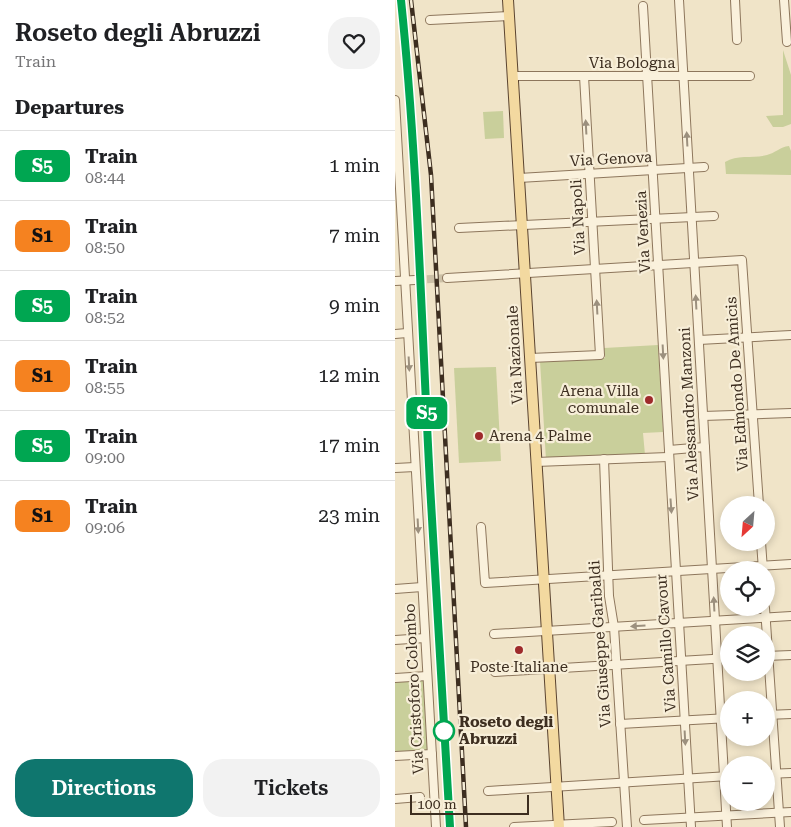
<!DOCTYPE html>
<html lang="en">
<head>
<meta charset="utf-8">
<style>
  body { margin:0; font-family:"Roboto Serif",serif; background:#f2f2f2; color:#202124; height:100vh; display:flex; flex-direction:column; font-size:19px; white-space:nowrap }
  * { box-sizing:border-box; margin:0 }
  p { font-size:16px; color:#757577 }
  .icon { flex:none; width:28px; height:28px; fill:none; stroke:currentColor; stroke-width:2; stroke-linecap:round; stroke-linejoin:round }
  .map { position:relative; flex:1; overflow:hidden }
  .panel { display:flex; flex-direction:column; background:#fff; width:395px }
  .panel>* { flex:none }
  .badge { padding:0 10px; border-radius:8px; font-size:18px; line-height:32px }
  .needle { width:32px; rotate:206deg }
  .tools { position:absolute; left:325px; top:496px; display:grid; gap:10px }
  .tools a { display:grid; place-items:center; width:55px; height:55px; border-radius:50%; background:#fff; box-shadow:0 2px 8px #0003; font-size:25px }
  .scale { position:absolute; left:15px; bottom:12px; width:119px; box-sizing:border-box; padding-left:5px; border:2px solid #3d2e20; border-top:0; font-size:14px; line-height:18px; white-space:nowrap; color:#3d2e20; -webkit-text-stroke:4px #f7eed8; paint-order:stroke }
  .map>.badge { position:absolute; translate:-50% -50%; box-shadow:0 0 0 2px #fff }
  h2 { padding:0 15px; font-size:19px; line-height:45px }
  .round { display:grid; place-items:center; flex:none; width:52px; height:52px; border-radius:20px; background:#f2f2f2 }
  .overview { display:flex; align-items:center; justify-content:space-between; height:85px; padding:0 15px }
  h1 { font-size:24px; font-weight:600; line-height:38px }
  .action { display:flex; gap:10px; margin-top:auto; padding:10px 15px }
  .action a { flex:1; height:58px; border-radius:20px; background:#0f766e; color:#fff; font-size:20px; font-weight:600; line-height:58px; text-align:center }
  .action a+a { background:#f2f2f2; color:#202124 }
  ul { padding:0; list-style:none }
  li { display:flex; align-items:center; gap:15px; height:70px; padding:0 15px; border-top:1px solid #e0e0e0 }
  li div { flex:1 }
  li b { display:block; font-size:19px }
  li em { font-style:normal }
  li .badge { min-width:55px; font-weight:700; text-align:center }
  main { display:flex; flex:1; min-height:0 }
  .map>svg:first-child { display:block }
  .green { fill:#c9cf9b }
  .lines { fill:none; stroke-linecap:round; stroke-linejoin:round }
  .minor-tunnel { stroke:#ccc0a6; stroke-width:8; stroke-dasharray:8 4; stroke-linecap:butt }
  .minor-casing { stroke:#8d765c; stroke-width:10 }
  .major-casing { stroke:#5b4430; stroke-width:12 }
  .minor { stroke:#faf1dc; stroke-width:8 }
  .major { stroke:#f3d9a0; stroke-width:10 }
  .rail-casing { stroke:#3d2e20; stroke-width:4.5 }
  .rail { stroke:#f7eed8; stroke-width:2.5; stroke-dasharray:8; stroke-linecap:butt }
  .oneway { fill:#9c907e }
  .line-casing { stroke:#fff; stroke-width:11 }
  .line { stroke:#00a651; stroke-width:8 }
  .poi-dot { fill:#9e2a2b; stroke:#f7eed8; stroke-width:2 }
  .stop-dot { fill:#fff; stroke:#00a651; stroke-width:2.5 }
  .labels { text-anchor:middle; stroke-width:4.5; stroke-linejoin:round; paint-order:stroke }
  .street-label { font-size:15px; fill:#3d2e20; stroke:#f7eed8 }
  .poi-label { font-size:15px; fill:#3d2e20; stroke:#f7eed8; text-anchor:end }
  .stop-label { font-size:15px; font-weight:bold; fill:#3d2e20; stroke:#f7eed8; text-anchor:start }
</style>
</head>
<body>
<main>
<section class="panel">
<div class="overview"><div><h1>Roseto degli Abruzzi</h1><p>Train</p></div><a class="round"><svg class="icon" aria-label="heart" viewBox="0 0 24 24"><path d="M12 20l-8-8c-3-5 5-10 8-4 3-6 11-1 8 4z"/></svg></a></div>
<h2>Departures</h2>
<ul>
<li><span class="badge" style="background:#00a651;color:#fff">S5</span><div><b>Train</b><p>08:44</p></div><em>1 min</em></li>
<li><span class="badge" style="background:#f58220;color:#111">S1</span><div><b>Train</b><p>08:50</p></div><em>7 min</em></li>
<li><span class="badge" style="background:#00a651;color:#fff">S5</span><div><b>Train</b><p>08:52</p></div><em>9 min</em></li>
<li><span class="badge" style="background:#f58220;color:#111">S1</span><div><b>Train</b><p>08:55</p></div><em>12 min</em></li>
<li><span class="badge" style="background:#00a651;color:#fff">S5</span><div><b>Train</b><p>09:00</p></div><em>17 min</em></li>
<li><span class="badge" style="background:#f58220;color:#111">S1</span><div><b>Train</b><p>09:06</p></div><em>23 min</em></li>
</ul>
<div class="action"><a>Directions</a><a>Tickets</a></div>
</section>
<div class="map">
<svg width="396" height="827" viewBox="0 0 396 827">
  <rect width="100%" height="100%" fill="#f0e4c8"/>
  <!-- green -->
  <g class="green">
    <path d="M 388,50 L 396,75 L 396,124 L 388,127 L 378,127 L 371,116 L 388,115 Z"/>
    <path d="M 108,111 L 109,138 L 90,139 L 88,112 Z"/>
    <path d="M 394,146 L 396,151 L 396,175 L 331,174 L 330,162 C 343,154 358,159 372,155 C 380,153 385,147 394,146 Z"/>
    <path d="M 263,345 L 268,432 L 248,433 L 250,455 L 151,460 L 145,361 L 210,358 L 209,348 Z"/>
    <path d="M 101,367 L 106,461 L 64,463 L 59,368 Z"/>
    <path d="M 30,679 L 34,752 L 0,753 L 0,680 Z"/>
  </g>
  <g class="lines">
    <!-- minor-tunnel -->
    <path class="minor-tunnel" d="M 20,280 L 52,278"/>
    <!-- minor casing -->
    <g class="minor-casing">
      <g id="minor">
        <path d="M 284,0 L 332,827"/>
        <path d="M 340,0 L 342,40"/>
        <path d="M 389,0 L 392,42"/>
        <path d="M 248,6 L 296,827"/>
        <path d="M 35,20 L 114,16"/>
        <path d="M 118,76 L 355,76"/>
        <path d="M 0,100 L 41,827"/>
        <path d="M 124,178 L 309,167"/>
        <path d="M 64,228 L 319,216"/>
        <path d="M 52,278 L 347,260 L 364,505"/>
        <path d="M 0,281 L 20,280"/>
        <path d="M 0,334 L 12,333"/>
        <path d="M 304,340 L 396,335"/>
        <path d="M 135,358 L 205,355 L 189,76"/>
        <path d="M 308,416 L 396,413"/>
        <path d="M 274,450 L 310,447"/>
        <path d="M 209,459 L 214,596 L 219,627 L 232,827"/>
        <path d="M 141,462 L 273,457"/>
        <path d="M 0,468 L 20,467"/>
        <path d="M 86,527 L 90,583 L 396,564"/>
        <path d="M 366,542 L 368,570"/>
        <path d="M 0,589 L 27,587"/>
        <path d="M 370,608 L 385,827"/>
        <path d="M 99,634 L 396,616"/>
        <path d="M 0,640 L 30,638"/>
        <path d="M 371,656 L 396,655"/>
        <path d="M 100,672 L 334,658"/>
        <path d="M 0,678 L 32,676"/>
        <path d="M 371,715 L 396,714"/>
        <path d="M 225,724 L 334,718"/>
        <path d="M 0,756 L 37,754"/>
        <path d="M 371,774 L 396,773"/>
        <path d="M 93,791 L 334,776"/>
        <path d="M 0,799 L 25,797"/>
        <path d="M 249,820 L 396,812"/>
        <path d="M 119,827 L 217,822"/>
      </g>
    </g>
    <!-- major casing -->
    <g class="major-casing">
      <path id="major" d="M 113,0 L 164,827"/>
    </g>
    <!-- minor -->
    <use href="#minor" class="minor"/>
    <!-- major -->
    <use href="#major" class="major"/>
    <!-- rail casing -->
    <g class="rail-casing">
      <g id="rail">
        <path d="M 6,0 C 22,155 26,310 34,465 C 40,586 47,707 55,827"/>
        <path d="M 16,0 L 36,175 L 71,827"/>
      </g>
    </g>
    <!-- rail -->
    <use href="#rail" class="rail"/>
  </g>
  <!-- one-way arrows -->
  <defs><path id="oneway-solid" d="M-6-.8H1V-3.2L6.5 0L1 3.2V.8H-6Z" transform="scale(1.25)"/></defs>
  <g class="oneway">
    <use href="#oneway-solid" transform="translate(191 127) rotate(-93)"/>
    <use href="#oneway-solid" transform="translate(292 139) rotate(-93)"/>
    <use href="#oneway-solid" transform="translate(301 302) rotate(-93)"/>
    <use href="#oneway-solid" transform="translate(202 307) rotate(-93)"/>
    <use href="#oneway-solid" transform="translate(268 352) rotate(87)"/>
    <use href="#oneway-solid" transform="translate(14 364) rotate(87)"/>
    <use href="#oneway-solid" transform="translate(276 506) rotate(86)"/>
    <use href="#oneway-solid" transform="translate(23 526) rotate(87)"/>
    <use href="#oneway-solid" transform="translate(319 604) rotate(-93)"/>
    <use href="#oneway-solid" transform="translate(243 626) rotate(177)"/>
    <use href="#oneway-solid" transform="translate(290 738) rotate(87)"/>
  </g>
  <g class="lines">
    <!-- line casing -->
    <g class="line-casing">
      <path id="line" d="M 6,0 C 22,155 26,310 34,465 C 40,586 47,707 55,827"/>
    </g>
    <!-- line -->
    <use href="#line" class="line"/>
  </g>
  <!-- markers -->
  <g class="poi-dot">
    <circle cx="254" cy="400" r="5"/>
    <circle cx="84" cy="436" r="5"/>
    <circle cx="124" cy="650" r="5"/>
  </g>
  <circle class="stop-dot" cx="49" cy="731" r="10"/>
  <g class="labels">
    <!-- street labels -->
    <g class="street-label">
      <text x="237" y="68">Via Bologna</text>
      <text transform="translate(216 159) rotate(-3)" y="5">Via Genova</text>
      <text transform="translate(183 217) rotate(-93)" y="5">Via Napoli</text>
      <text transform="translate(248 232) rotate(-93)" y="5">Via Venezia</text>
      <text transform="translate(120 355) rotate(-93)" y="5">Via Nazionale</text>
      <text transform="translate(342 384) rotate(-94)" y="5">Via Edmondo De Amicis</text>
      <text transform="translate(294 414) rotate(-93)" y="5">Via Alessandro Manzoni</text>
      <text transform="translate(271 643) rotate(-94)" y="5">Via Camillo Cavour</text>
      <text transform="translate(205 644) rotate(-94)" y="5">Via Giuseppe Garibaldi</text>
      <text transform="translate(19 689) rotate(-93)" y="5">Via Cristoforo Colombo</text>
    </g>
    <!-- poi labels -->
    <g class="poi-label">
      <text x="244" y="396">Arena Villa<tspan x="244" dy="17">comunale</tspan></text>
      <text x="94" y="441" text-anchor="start">Arena 4 Palme</text>
      <text x="124" y="672" text-anchor="middle">Poste Italiane</text>
    </g>
    <!-- stop labels -->
    <g class="stop-label">
      <text x="64" y="727">Roseto degli<tspan x="64" dy="17">Abruzzi</tspan></text>
    </g>
  </g>
</svg>
<div class="tools">
<a><svg class="needle" viewBox="-14 -14 28 28"><path d="M0-13l5 13h-10z" fill="#e53935"/><path d="M0 13l5-13h-10z" fill="#757577"/></svg></a>
<a><svg class="icon" aria-label="locate" viewBox="0 0 24 24"><circle cx="12" cy="12" r="6"/><path d="M12 2v4M12 18v4M2 12h4M18 12h4"/></svg></a>
<a><svg class="icon" aria-label="layers" viewBox="0 0 24 24"><path d="M12 4l9 5-9 5-9-5zM3 14l9 5 9-5"/></svg></a>
<a>+</a>
<a>−</a>
</div>
<div class="scale">100 m</div>
<b class="badge" style="left:32px;top:413px;background:#00a651;color:#fff">S5</b>
</div>
</main>
</body>
</html>
